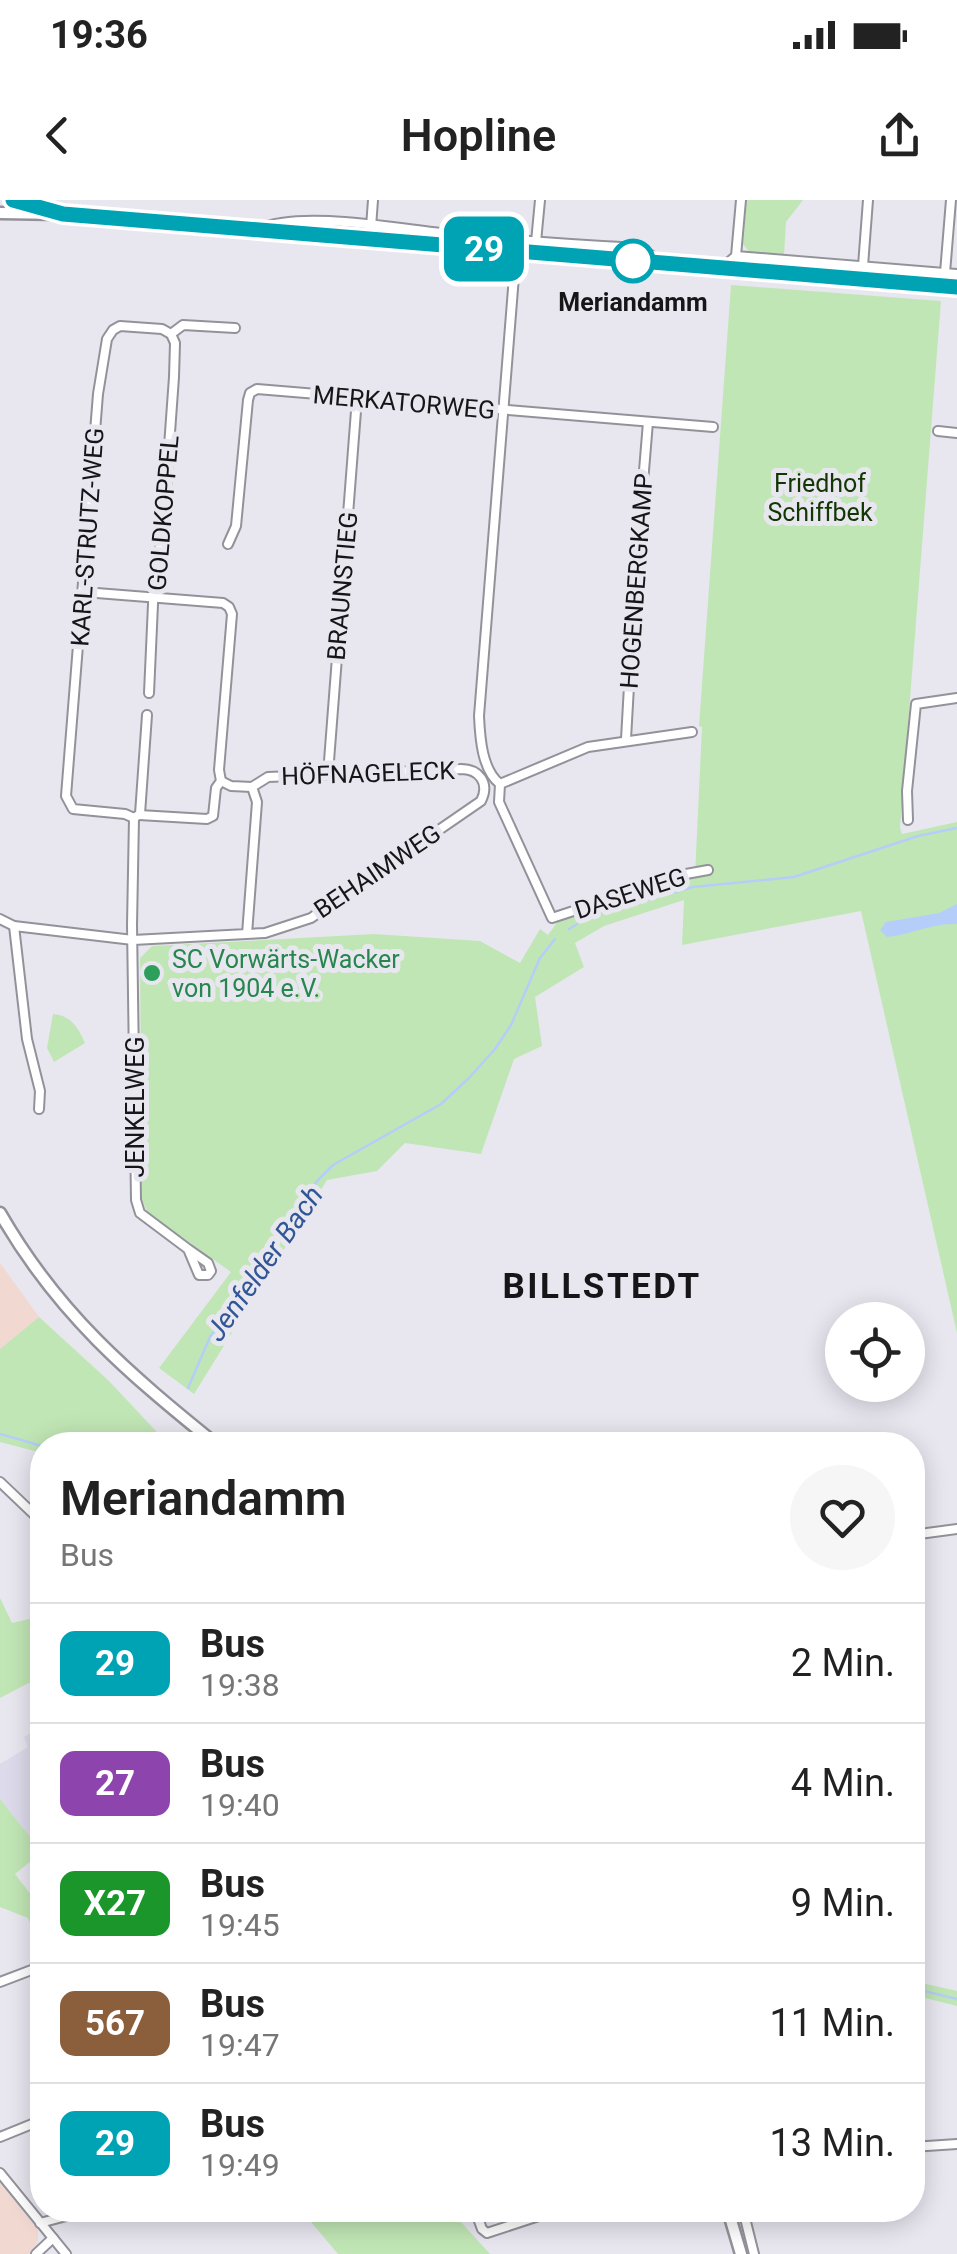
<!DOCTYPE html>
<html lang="de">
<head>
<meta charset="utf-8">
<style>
  body { margin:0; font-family:Roboto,sans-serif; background:#f6f6f6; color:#222; height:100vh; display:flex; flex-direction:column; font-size:38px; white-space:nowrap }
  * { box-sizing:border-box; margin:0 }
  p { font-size:32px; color:#767676 }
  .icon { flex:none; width:55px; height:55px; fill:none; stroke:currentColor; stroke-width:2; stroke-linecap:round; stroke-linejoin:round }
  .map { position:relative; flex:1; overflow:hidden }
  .panel { position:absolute; left:30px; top:1232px; width:895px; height:790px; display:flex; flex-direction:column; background:#fff; border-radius:40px; box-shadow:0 5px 25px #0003 }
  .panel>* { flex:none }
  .badge { padding:0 20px; border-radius:15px; font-size:35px; line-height:65px }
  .controls { position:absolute; left:825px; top:1102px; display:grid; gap:20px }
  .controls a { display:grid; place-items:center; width:100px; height:100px; border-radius:50%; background:#fff; box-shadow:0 5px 25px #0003; font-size:50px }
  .map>.badge { position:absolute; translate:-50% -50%; box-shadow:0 0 0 5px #fff }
  .round { display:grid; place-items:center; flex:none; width:105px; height:105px; border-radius:52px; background:#f6f6f6 }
  .summary { display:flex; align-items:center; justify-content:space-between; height:170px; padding:0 30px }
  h1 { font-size:48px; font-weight:600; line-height:75px }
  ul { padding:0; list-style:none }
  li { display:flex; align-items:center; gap:30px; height:120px; padding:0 30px; border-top:2px solid #e0e0e0 }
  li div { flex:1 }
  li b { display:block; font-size:38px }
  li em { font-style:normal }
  li .badge { min-width:110px; font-weight:700; text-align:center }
  .status { display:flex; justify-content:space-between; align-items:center; height:70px; padding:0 50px; background:#fff; direction:ltr }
  .status svg { height:28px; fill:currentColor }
  header { display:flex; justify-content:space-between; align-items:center; height:130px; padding:0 30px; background:#fff; font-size:45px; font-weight:600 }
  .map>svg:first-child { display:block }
  .built { fill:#dddbeb }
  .education { fill:#f1d8d1 }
  .green { fill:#c1e6b5 }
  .water { fill:#b5cef9 }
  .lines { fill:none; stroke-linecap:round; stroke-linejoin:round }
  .stream { stroke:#b5cef9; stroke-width:2.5 }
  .minor-casing { stroke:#93929a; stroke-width:12 }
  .secondary-casing { stroke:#93929a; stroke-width:15 }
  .minor { stroke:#fff; stroke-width:8 }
  .secondary { stroke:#fff; stroke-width:10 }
  .line-casing { stroke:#fff; stroke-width:22 }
  .line { stroke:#00a3b4; stroke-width:15 }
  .stop-dot { fill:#fff; stroke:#00a3b4; stroke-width:5 }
  .leisure-dot { fill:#2e9e5b; stroke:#e8e7f0; stroke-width:4 }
  .labels { text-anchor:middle; stroke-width:10; stroke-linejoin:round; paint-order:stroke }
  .stop-label { font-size:25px; font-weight:bold; fill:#161619; stroke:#e8e7f0 }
  .street-label { font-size:25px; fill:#161619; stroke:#e8e7f0 }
  .park-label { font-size:25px; fill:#123702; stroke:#e8e7f0 }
  .leisure-label { font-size:25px; fill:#27864d; stroke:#e8e7f0; text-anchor:start }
  .water-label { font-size:28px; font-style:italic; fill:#315696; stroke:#e8e7f0 }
  .district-label { font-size:35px; font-weight:bold; letter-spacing:2.5px; fill:#161619; stroke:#e8e7f0 }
</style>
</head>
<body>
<div class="status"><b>19:36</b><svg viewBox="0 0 49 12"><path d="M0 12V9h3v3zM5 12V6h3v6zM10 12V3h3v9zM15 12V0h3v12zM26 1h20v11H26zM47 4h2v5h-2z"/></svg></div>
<header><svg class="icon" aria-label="back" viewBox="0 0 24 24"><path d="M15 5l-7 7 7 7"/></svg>Hopline<svg class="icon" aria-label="share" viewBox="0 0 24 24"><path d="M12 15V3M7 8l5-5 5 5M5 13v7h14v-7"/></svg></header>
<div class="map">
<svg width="957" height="2054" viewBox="0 0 957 2054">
  <rect width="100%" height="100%" fill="#e8e7f0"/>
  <!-- built -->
  <path class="built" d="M 42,1527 L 42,1652 L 0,1599 L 0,1564 L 28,1547 L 24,1537 Z"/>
  <!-- education -->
  <g class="education">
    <path d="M 0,1063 L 39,1117 L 0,1149 Z"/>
    <path d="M 0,1983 L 38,2030 L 38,2042 L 29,2054 L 0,2054 Z"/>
  </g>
  <!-- green -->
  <g class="green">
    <path d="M 747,0 L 803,0 L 786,22 L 784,55 L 749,52 L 743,44 Z"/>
    <path d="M 731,85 L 941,101 L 900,628 L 902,634 L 957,622 L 957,1133 L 861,711 L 682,745 L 684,700 L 604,726 L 575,743 L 584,767 L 535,797 L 542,846 L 514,859 L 481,954 L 405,943 L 377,971 L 327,980 L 194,1194 L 159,1168 L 231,1072 L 148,1013 L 142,1000 L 140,758 L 152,746 L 374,734 L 480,741 L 520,763 L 540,729 L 548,735 L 561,717 L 695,675 L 702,527 L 699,526 Z"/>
    <path d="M 53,814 C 71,815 78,828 85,843 L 54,862 L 47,848 Z"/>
    <path d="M 39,1117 L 109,1181 L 169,1245 L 42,1245 L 42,1253 L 0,1242 L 0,1149 Z"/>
    <path d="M 0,1398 L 12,1423 L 42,1416 L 42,1476 L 0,1498 Z"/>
    <path d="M 0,1599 L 42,1652 L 15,1674 L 42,1709 L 42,1749 L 28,1718 L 0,1707 Z"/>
    <path d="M 913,1781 L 957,1791 L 957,1806 L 913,1795 Z"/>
    <path d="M 301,2010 L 450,2010 L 490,2054 L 338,2054 Z"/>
  </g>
  <!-- water -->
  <path class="water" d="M 957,704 L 957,724 C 931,723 910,735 887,737 L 880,730 L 886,722 L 939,713 Z"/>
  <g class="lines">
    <!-- stream -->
    <g class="stream">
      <path d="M 569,729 L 590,716 L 693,687 L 794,677 L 918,636 L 957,628"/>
      <path d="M 188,1188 L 210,1137 L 228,1115 L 244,1085 L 318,980 L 333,965 L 441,904 L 469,878 L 495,849 L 511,825 L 540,758 L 555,739"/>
      <path d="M 0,1234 L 42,1246"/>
      <path d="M 155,1245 L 160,1235"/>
      <path d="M 912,1788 L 957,1799"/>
    </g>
    <!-- minor casing -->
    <g class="minor-casing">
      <g id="minor">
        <path d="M 371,27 L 373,0"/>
        <path d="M 258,29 C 303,10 398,29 449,34 C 513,40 577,45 641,48 L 661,63"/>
        <path d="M 536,42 L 540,0"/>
        <path d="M 516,51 L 479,516 C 480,538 482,570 500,584 L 499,602 L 552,718 L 686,674 L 708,670"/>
        <path d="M 736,56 L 957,74"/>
        <path d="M 863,66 L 868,0"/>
        <path d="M 729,68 L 730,61 L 736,56 L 741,0"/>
        <path d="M 945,73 L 951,0"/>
        <path d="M 938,231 L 957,233"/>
        <path d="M 228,344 L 236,326 L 248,200 L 250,193 L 257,189 L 713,227"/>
        <path d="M 84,392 L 223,403 L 229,407 L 232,414 L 219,570 L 221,581 L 216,588 L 213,616 L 207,619 L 139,615"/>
        <path d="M 149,493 L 154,382 L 163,330 L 174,177 L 175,143 L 171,134"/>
        <path d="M 147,515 L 140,614 L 134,618 L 132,725 L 136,1000 L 140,1013 L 188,1049 L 199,1075 L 208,1075 L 211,1071 L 208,1063 L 188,1049"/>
        <path d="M 626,539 L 635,380 L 648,222"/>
        <path d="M 328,574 L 357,198"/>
        <path d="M 221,581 L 231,586 L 252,587"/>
        <path d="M 500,584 L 588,547 L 692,532"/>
        <path d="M 134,618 L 125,614 L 73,609 L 66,596 L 98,194 L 107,139 L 113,130 L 120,126 L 162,129 L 171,134 L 183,125 L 235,128"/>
        <path d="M 908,620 L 907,591 L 916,504 L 957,498"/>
        <path d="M 0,719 L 14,726 L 133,740 L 265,733 L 311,718 L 481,601 C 490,583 479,569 461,569 L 268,577 L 252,587 L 257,602 L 247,734"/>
        <path d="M 14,726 L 27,839 L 40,891 L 39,909"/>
        <path d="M 0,1282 L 42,1322"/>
        <path d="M 912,1335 L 957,1329"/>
        <path d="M 0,1782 L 42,1766"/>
        <path d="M 0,1937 L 42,1920"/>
        <path d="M 912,1947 L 957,1944"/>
        <path d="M 0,1973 L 66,2054"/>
        <path d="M 475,2010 L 482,2029 L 487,2033 L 557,2010"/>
        <path d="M 743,2010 L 754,2054"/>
        <path d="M 40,2023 L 89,2010"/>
        <path d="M 36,2054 L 53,2038"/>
      </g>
    </g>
    <!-- secondary casing -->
    <g class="secondary-casing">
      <g id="secondary">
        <path d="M 13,0 L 48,10"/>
        <path d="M 0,13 L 63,14 L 957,87"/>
        <path d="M 0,1013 C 58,1114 128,1173 217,1245"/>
        <path d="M 728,2010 L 741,2054"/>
      </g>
    </g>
    <!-- minor -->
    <use href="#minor" class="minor"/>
    <!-- secondary -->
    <use href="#secondary" class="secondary"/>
  </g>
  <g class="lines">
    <!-- line casing -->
    <g class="line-casing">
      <path id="line" d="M 13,0 L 63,14 L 957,87"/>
    </g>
    <!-- line -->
    <use href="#line" class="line"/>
  </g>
  <!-- markers -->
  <circle class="stop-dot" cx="633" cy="61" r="20"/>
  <circle class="leisure-dot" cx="152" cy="773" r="10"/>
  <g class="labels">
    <!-- stop labels -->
    <g class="stop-label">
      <text x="633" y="111">Meriandamm</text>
    </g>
    <!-- street labels -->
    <g class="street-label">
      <text transform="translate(404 202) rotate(5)" y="9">MERKATORWEG</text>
      <text transform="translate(163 313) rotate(-85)" y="9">GOLDKOPPEL</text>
      <text transform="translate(87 337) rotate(-86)" y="9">KARL-STRUTZ-WEG</text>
      <text transform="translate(636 381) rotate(-86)" y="9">HOGENBERGKAMP</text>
      <text transform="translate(342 386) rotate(-85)" y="9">BRAUNSTIEG</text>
      <text transform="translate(368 573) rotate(-2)" y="9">HÖFNAGELECK</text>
      <text transform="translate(377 671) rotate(-34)" y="9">BEHAIMWEG</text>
      <text transform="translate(630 693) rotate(-18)" y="9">DASEWEG</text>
      <text transform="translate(135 907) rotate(-90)" y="9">JENKELWEG</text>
    </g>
    <!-- park labels -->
    <g class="park-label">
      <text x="820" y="292">Friedhof<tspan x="820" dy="29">Schiffbek</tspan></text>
    </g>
    <!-- leisure labels -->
    <g class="leisure-label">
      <text x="172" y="768">SC Vorwärts-Wacker<tspan x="172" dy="29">von 1904 e.V.</tspan></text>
    </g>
    <!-- water labels -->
    <g class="water-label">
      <text transform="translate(264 1063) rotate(-55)" y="10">Jenfelder Bach</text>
    </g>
    <!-- district labels -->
    <g class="district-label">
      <text x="602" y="1098">BILLSTEDT</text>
    </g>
  </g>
</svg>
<div class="controls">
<a><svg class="icon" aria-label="locate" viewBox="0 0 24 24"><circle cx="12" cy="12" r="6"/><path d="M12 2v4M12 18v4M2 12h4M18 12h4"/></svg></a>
</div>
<b class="badge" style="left:484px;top:49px;background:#00a3b4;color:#fff">29</b>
<section class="panel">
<div class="summary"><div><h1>Meriandamm</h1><p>Bus</p></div><a class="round"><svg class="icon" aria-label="heart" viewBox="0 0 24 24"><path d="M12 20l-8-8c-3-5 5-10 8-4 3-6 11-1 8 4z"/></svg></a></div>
<ul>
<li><span class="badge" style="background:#00a3b4;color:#fff">29</span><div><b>Bus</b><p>19:38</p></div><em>2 Min.</em></li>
<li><span class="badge" style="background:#8e44ad;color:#fff">27</span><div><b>Bus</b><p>19:40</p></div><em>4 Min.</em></li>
<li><span class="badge" style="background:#1a962b;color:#fff">X27</span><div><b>Bus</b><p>19:45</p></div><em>9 Min.</em></li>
<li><span class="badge" style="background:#8b5e3c;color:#fff">567</span><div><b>Bus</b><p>19:47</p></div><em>11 Min.</em></li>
<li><span class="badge" style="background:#00a3b4;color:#fff">29</span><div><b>Bus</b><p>19:49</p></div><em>13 Min.</em></li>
</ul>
</section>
</div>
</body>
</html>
